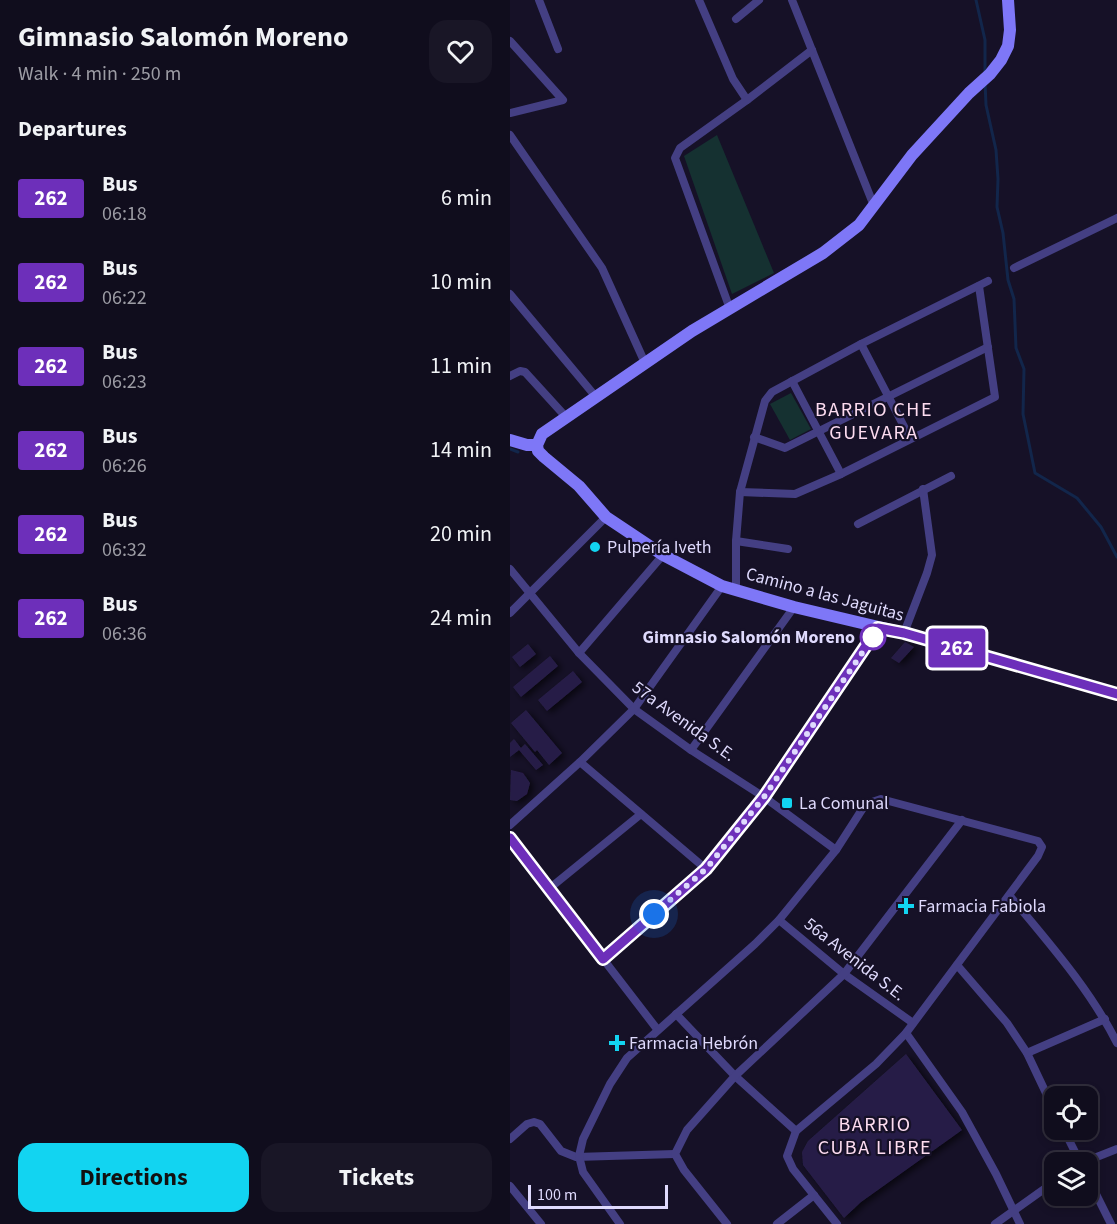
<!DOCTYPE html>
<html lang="en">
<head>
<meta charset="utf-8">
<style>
  body { margin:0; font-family:"Source Sans 3",sans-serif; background:#191626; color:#f1f3f6; height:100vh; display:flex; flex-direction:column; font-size:22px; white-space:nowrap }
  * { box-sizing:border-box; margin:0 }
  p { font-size:20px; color:#9c9ca4 }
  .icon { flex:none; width:33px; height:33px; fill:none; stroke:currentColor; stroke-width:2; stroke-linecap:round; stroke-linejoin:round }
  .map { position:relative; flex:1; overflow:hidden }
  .panel { display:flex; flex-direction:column; background:#100d1d; width:510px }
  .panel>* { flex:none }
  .badge { padding:0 12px; border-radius:4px; font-size:21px; line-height:39px }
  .buttons { position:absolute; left:534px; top:1086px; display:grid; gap:12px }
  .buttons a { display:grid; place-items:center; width:54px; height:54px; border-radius:12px; background:#100d1d; box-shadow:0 3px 9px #0003,0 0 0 2px #302d3b; font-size:30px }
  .scale { position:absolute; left:18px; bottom:15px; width:140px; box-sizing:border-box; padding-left:6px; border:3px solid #dfdafd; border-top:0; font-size:16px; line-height:21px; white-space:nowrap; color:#dfdafd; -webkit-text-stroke:4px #161127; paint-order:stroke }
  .you { position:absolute; width:30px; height:30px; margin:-15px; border:4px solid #fff; border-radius:50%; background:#1a73e8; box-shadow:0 0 0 9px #1a73e833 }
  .map>.badge { position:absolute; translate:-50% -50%; box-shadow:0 0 0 3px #fff }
  h2 { padding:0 18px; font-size:22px; line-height:54px }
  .round { display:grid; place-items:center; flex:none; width:63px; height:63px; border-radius:18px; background:#191626 }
  .head { display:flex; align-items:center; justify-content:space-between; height:102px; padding:0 18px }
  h1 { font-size:28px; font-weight:700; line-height:45px }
  .primary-button { display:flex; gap:12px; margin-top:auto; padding:12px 18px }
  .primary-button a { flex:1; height:69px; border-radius:18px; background:#12d4f1; color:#111; font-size:24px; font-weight:700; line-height:69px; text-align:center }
  .primary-button a+a { background:#191626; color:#f1f3f6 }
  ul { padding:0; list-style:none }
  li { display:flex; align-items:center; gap:18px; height:84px; padding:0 18px }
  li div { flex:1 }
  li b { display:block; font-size:22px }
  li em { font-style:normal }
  li .badge { min-width:66px; font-weight:700; text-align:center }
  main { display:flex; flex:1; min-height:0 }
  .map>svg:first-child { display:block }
  .green { fill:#153131 }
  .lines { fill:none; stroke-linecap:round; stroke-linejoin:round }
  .stream { stroke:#12264b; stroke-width:3 }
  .building { fill:#281f47; filter:url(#shadow) }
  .street { stroke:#443f83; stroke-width:8 }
  .secondary { stroke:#7e77f7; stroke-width:12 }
  .line-casing { stroke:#fff; stroke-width:14 }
  .line { stroke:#6d2fba; stroke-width:9 }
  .walk { stroke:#dfdafd; stroke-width:6; stroke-dasharray:0 10.8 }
  .poi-dot { fill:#12d4f1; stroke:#161127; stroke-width:2 }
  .stop-dot { fill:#fff; stroke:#6d2fba; stroke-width:3 }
  .labels { text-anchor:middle; stroke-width:4.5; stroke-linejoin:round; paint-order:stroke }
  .poi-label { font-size:18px; fill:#dfdafd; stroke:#161127; text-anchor:start }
  .street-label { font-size:18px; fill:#dfdafd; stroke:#161127 }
  .stop-label { font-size:18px; font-weight:bold; fill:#dfdafd; stroke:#161127; text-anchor:end }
  .neighbourhood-label { font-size:20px; letter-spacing:1.5px; fill:#fddcf0; stroke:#161127 }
</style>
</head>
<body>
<main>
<section class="panel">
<div class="head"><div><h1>Gimnasio Salomón Moreno</h1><p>Walk · 4 min · 250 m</p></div><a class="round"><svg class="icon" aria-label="heart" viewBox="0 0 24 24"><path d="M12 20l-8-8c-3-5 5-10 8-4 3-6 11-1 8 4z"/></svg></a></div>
<h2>Departures</h2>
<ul>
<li><span class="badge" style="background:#6d2fba;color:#fff">262</span><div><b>Bus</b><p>06:18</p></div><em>6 min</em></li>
<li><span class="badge" style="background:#6d2fba;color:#fff">262</span><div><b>Bus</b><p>06:22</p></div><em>10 min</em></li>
<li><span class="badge" style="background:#6d2fba;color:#fff">262</span><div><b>Bus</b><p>06:23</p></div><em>11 min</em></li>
<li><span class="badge" style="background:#6d2fba;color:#fff">262</span><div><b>Bus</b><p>06:26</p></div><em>14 min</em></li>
<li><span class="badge" style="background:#6d2fba;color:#fff">262</span><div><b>Bus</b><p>06:32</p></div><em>20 min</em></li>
<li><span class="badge" style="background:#6d2fba;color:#fff">262</span><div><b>Bus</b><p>06:36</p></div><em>24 min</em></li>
</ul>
<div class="primary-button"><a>Directions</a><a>Tickets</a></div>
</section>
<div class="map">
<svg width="607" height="1224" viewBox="0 0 607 1224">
  <defs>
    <filter id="shadow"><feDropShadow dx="4" dy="2.5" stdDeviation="3" flood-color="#0009"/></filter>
  </defs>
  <rect width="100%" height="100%" fill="#161127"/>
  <!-- green -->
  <g class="green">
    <path d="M 207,135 L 264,273 L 222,294 L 174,156 Z"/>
    <path d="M 281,393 L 301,429 L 280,440 L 260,404 Z"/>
  </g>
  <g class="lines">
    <!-- stream -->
    <g class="stream">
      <path d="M 466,0 L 475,40 L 475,73"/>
      <path d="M 475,82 L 476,105 L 486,150 L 488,179 L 487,207 L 493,233 L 498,280 L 504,299 L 506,348 L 514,369 L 513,414 L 525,473 L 567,498 L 591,527 L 607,557"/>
      <path d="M 0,449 L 8,452"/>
    </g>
  </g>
  <!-- building -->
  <g class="building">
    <path d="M 395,642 L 404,647 L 389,663 L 381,658 Z"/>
    <path d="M 18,644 L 26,654 L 10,667 L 2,657 Z"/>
    <path d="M 40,656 L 48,666 L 11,697 L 3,687 Z"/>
    <path d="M 63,671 L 72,682 L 37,711 L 28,700 Z"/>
    <path d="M 16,710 L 52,753 L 39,765 L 27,750 L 25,752 L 1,723 Z"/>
    <path d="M 4,739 L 11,748 L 15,744 L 33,765 L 26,770 L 9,750 L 0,757 L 0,743 Z"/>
    <path d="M 1,770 L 13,773 L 20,783 L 17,794 L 7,801 L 0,800 Z"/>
    <path d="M 396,1054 L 452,1130 L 351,1202 L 334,1218 L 293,1165 L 292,1152 L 298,1141 Z"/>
  </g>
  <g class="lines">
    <!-- street -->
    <g class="street">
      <path d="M 29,0 L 48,49"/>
      <path d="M 189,0 L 223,79 L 237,100"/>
      <path d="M 282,0 L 364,206"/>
      <path d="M 226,19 L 249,0"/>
      <path d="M 0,41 L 53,100 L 0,113"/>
      <path d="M 0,135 L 92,268 L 135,363"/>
      <path d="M 504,268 L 607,218"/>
      <path d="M 0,294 L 86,397"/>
      <path d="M 220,309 L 165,158 L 170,148 L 237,100 L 302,50"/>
      <path d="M 351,344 L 400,438"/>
      <path d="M 0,376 L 10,371 L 15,372 L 56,417"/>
      <path d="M 282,381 L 331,474"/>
      <path d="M 244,437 L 275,448 L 478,347"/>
      <path d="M 230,492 L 285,494 L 331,474 L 485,397 L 469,286"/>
      <path d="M 348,524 L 441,476"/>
      <path d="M 226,541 L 278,549"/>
      <path d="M 0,569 L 69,653 L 124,709 L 181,750 L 254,797 L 326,850"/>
      <path d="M 226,589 L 226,541 L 230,492 L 255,401 L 262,392 L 351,344 L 478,281"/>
      <path d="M 0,613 L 96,517"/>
      <path d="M 394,633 L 417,573 L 422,555 L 413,489"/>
      <path d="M 69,653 L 153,555"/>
      <path d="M 181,750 L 284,607"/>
      <path d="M 70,762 L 196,869"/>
      <path d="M 0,825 L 70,762 L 124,709 L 212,586"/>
      <path d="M 0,838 L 147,1029"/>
      <path d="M 40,888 L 131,814"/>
      <path d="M 500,896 C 538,942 580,989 607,1043"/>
      <path d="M 269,920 L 334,974 L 403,1023"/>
      <path d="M 93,959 L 196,869 L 254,797 L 368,628"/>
      <path d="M 447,965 L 497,1023 L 517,1053 L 544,1110"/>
      <path d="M 166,1014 L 225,1076 L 286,1131"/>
      <path d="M 396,1033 L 452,1112 L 486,1174 L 510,1224"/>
      <path d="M 517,1053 L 595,1019"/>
      <path d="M 554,1130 L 570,1162"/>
      <path d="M 0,1139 L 17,1124 L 24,1122 L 30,1124 L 51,1151 L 66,1157 L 165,1154"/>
      <path d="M 574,1162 L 607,1149"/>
      <path d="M 578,1178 L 601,1224"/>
      <path d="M 0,1186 L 31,1224"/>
      <path d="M 110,1224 L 73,1172 L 69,1156 L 73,1139 L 100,1084 L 117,1058 L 245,944 L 269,920 L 326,850 L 353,808 L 362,802 L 371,799 L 528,841 L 532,847 L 528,856 L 396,1033 L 366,1064 L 286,1131 L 277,1156 L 283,1169 L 327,1224"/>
      <path d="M 217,1224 L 174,1170 L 165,1154 L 177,1130 L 225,1076 L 334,974 L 452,820"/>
      <path d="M 267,1224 L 304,1195"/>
      <path d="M 485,1224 L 544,1182"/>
    </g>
    <!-- secondary -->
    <g class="secondary">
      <path d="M 498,0 L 500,30 L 498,46 L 491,60 L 480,74 L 459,93 L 402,155 L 349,225 L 313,253 L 182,331 L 32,434 L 27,445 L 28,451 L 34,457 L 69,486 L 96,517 L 153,555 L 212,586 L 284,607 L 394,633 L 607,694"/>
      <path d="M 0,440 L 17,445 L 27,445"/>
    </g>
  </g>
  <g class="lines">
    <!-- line casing -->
    <g class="line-casing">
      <path id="line" d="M 0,838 L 93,959 L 196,869 L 254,797 L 368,628 L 394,633 L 607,694"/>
    </g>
    <!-- line -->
    <use href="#line" class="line"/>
    <!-- walk -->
    <path class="walk" d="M 144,914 L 196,869 L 254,797 L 363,637"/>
  </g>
  <!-- markers -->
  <g class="poi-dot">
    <circle cx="85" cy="547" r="6"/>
    <rect x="271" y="797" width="12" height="12" rx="3"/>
    <path d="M393 897h6v6h6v6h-6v6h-6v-6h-6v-6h6z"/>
    <path d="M104 1034h6v6h6v6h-6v6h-6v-6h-6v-6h6z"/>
  </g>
  <circle class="stop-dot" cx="363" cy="637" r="12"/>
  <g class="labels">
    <!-- poi labels -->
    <g class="poi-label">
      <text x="97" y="553">Pulpería Iveth</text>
      <text x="289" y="809">La Comunal</text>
      <text x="408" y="912">Farmacia Fabiola</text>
      <text x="119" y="1049">Farmacia Hebrón</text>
    </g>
    <!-- street labels -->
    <g class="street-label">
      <text transform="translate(315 594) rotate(15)" y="6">Camino a las Jaguitas</text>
      <text transform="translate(174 721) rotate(36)" y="6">57a Avenida S.E.</text>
      <text transform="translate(345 959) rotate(38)" y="6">56a Avenida S.E.</text>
    </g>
    <!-- stop labels -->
    <g class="stop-label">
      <text x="345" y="643">Gimnasio Salomón Moreno</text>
    </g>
    <!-- neighbourhood labels -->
    <g class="neighbourhood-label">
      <text x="364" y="416">BARRIO CHE<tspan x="364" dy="23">GUEVARA</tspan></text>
      <text x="365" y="1131">BARRIO<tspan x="365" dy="23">CUBA LIBRE</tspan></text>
    </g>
  </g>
</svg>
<div class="buttons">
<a><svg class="icon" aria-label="locate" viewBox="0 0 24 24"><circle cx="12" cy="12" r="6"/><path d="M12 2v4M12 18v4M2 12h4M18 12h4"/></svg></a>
<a><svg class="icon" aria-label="layers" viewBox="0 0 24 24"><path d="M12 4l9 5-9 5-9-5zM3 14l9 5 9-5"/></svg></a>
</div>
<div class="scale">100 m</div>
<div class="you" style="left:144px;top:914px"></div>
<b class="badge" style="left:447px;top:648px;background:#6d2fba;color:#fff">262</b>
</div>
</main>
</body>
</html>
